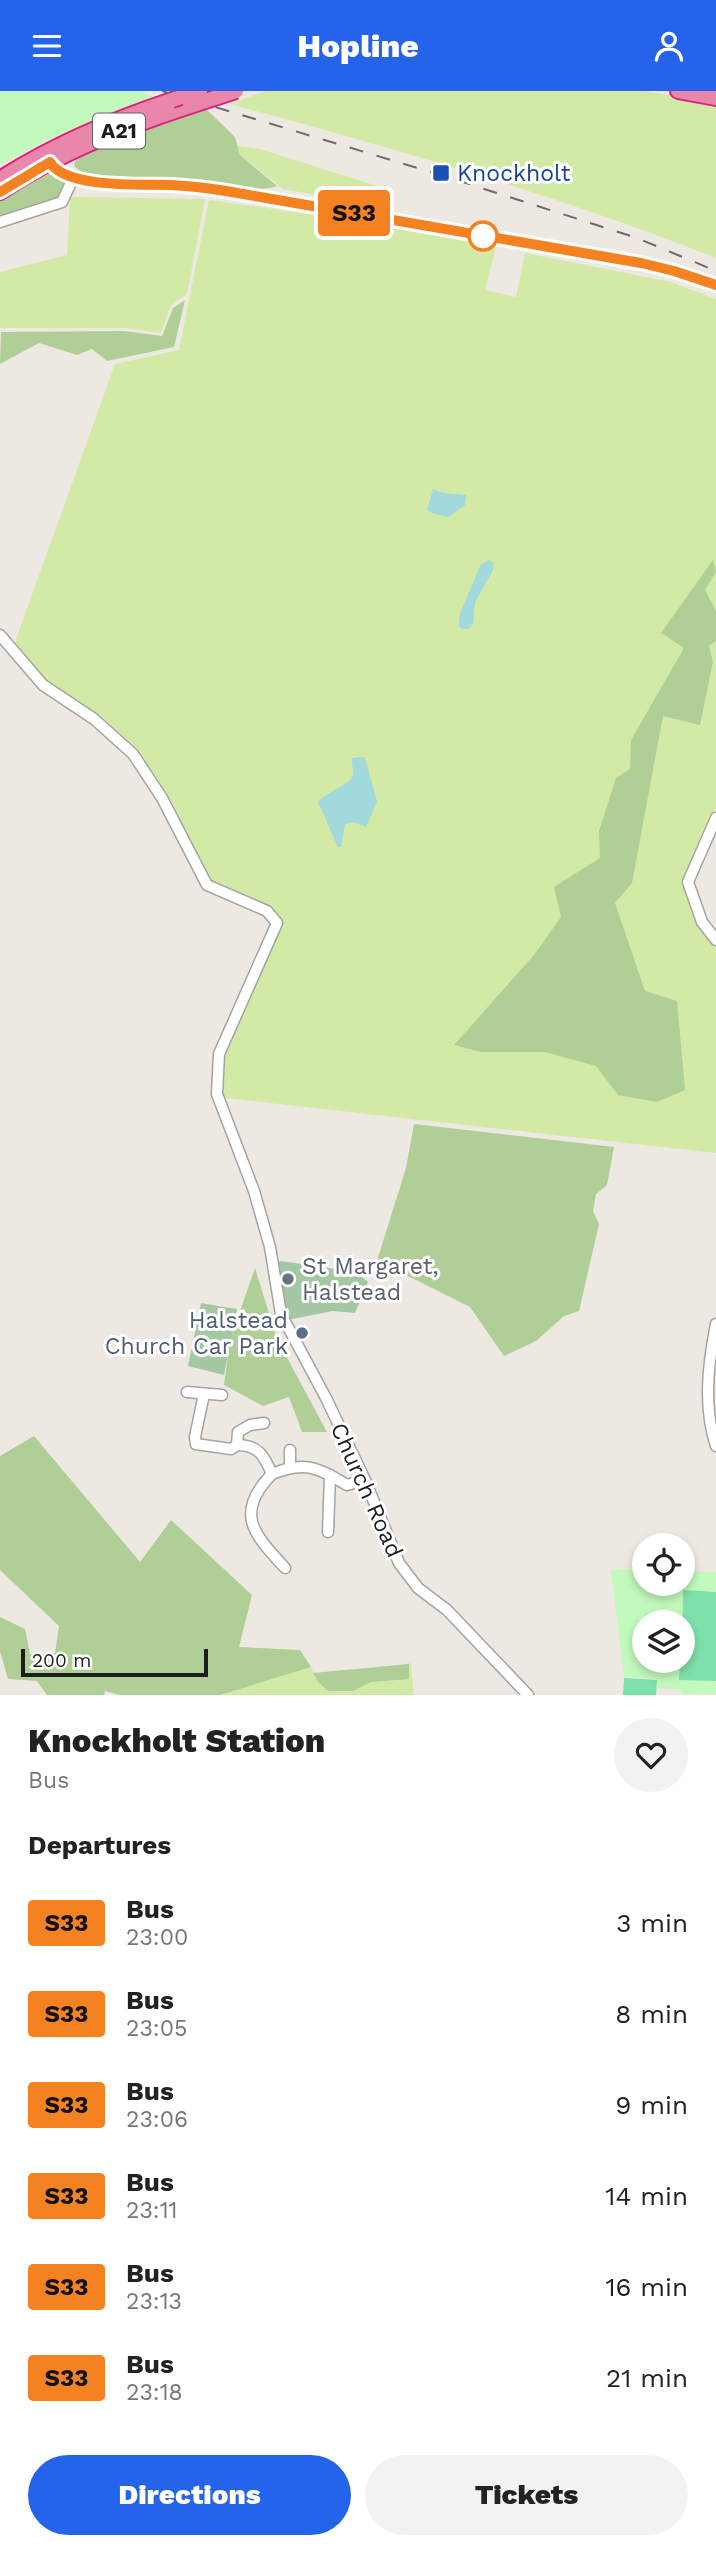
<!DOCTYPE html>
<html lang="en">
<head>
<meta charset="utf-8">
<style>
  body { margin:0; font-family:"Work Sans",sans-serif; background:#f2f2f2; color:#222; height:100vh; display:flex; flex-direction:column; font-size:26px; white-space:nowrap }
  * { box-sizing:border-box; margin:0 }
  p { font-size:23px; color:#767676 }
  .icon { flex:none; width:38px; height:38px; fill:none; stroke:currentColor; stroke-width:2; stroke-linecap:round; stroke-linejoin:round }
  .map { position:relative; height:1604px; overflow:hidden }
  .sheet { display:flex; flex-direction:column; background:#fff; flex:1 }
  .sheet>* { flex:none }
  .badge { padding:0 14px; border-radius:5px; font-size:24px; line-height:46px }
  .tools { position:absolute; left:632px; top:1442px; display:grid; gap:14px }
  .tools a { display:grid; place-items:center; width:63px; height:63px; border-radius:50%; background:#fff; box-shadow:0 4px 10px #0003; font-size:35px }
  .scale { position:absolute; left:21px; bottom:18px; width:187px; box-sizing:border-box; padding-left:7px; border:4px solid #1d1d1d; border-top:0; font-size:19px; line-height:24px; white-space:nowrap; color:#1d1d1d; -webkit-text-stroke:5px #fff; paint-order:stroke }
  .map>.badge { position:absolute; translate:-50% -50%; box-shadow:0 0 0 4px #fff }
  h2 { padding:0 28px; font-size:26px; line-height:63px }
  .round { display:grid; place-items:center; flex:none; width:74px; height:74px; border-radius:37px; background:#f2f2f2 }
  .head { display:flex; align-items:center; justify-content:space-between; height:119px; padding:0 28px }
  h1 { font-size:33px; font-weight:800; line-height:52px }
  .cta { display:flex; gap:14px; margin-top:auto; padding:14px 28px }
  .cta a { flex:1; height:80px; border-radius:42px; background:#2563eb; color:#fff; font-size:28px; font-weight:800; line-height:80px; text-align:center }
  .cta a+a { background:#f2f2f2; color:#222 }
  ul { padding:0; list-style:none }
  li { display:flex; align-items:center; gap:21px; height:91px; padding:0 28px }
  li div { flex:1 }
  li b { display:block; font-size:26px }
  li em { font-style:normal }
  li .badge { min-width:77px; font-weight:700; text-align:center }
  header { display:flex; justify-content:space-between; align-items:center; height:91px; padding:0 28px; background:#2563eb; color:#fff; font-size:32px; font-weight:800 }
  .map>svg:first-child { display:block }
  .grass { fill:#d3eaa6 }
  .forest { fill:#b0cf96 }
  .cemetery { fill:#a3c8a3 }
  .park { fill:#c2fabd; fill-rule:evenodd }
  .pitch { fill:#7ee0aa }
  .water { fill:#a1d9dd }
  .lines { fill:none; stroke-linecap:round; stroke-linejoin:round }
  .minor-casing { stroke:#a4a4a4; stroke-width:13 }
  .highway-casing { stroke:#dc1f7e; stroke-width:18 }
  .minor { stroke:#fff; stroke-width:10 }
  .highway { stroke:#e887a9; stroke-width:14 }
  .rail { stroke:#6b6b6b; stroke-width:2; stroke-dasharray:14 14; stroke-linecap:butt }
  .highway-bridge-casing { stroke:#dc1f7e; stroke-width:18; stroke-linecap:butt }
  .highway-bridge { stroke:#e887a9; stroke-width:14 }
  .line-casing { stroke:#fff; stroke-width:16 }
  .line { stroke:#f58220; stroke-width:10 }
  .transit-dot { fill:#1a4fb4; stroke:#fff; stroke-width:2.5 }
  .stop-dot { fill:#fff; stroke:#f58220; stroke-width:3.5 }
  .worship-dot { fill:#6b7280; stroke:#fff; stroke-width:2.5 }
  .service-dot { fill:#5c6f8a; stroke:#fff; stroke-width:2.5 }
  .labels { text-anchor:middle; stroke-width:6; stroke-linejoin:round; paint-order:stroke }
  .shield { fill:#fff; stroke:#616161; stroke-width:2 }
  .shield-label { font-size:21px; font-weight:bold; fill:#1d1d1d }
  .transit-label { font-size:23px; fill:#164399; stroke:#fff; text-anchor:start }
  .worship-label { font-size:23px; fill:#5b616d; stroke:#fff; text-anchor:start }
  .service-label { font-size:23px; fill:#4e5e75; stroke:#fff; text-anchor:end }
  .street-label { font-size:23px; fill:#1d1d1d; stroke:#fff }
</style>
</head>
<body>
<header><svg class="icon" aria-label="menu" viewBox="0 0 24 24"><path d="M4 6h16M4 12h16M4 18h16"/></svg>Hopline<svg class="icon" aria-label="person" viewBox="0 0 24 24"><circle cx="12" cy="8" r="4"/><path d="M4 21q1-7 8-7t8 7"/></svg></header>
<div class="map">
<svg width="716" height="1604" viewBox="0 0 716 1604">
  <rect width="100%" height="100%" fill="#eee8e2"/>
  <!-- grass -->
  <g class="grass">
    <path d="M 266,0 L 644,0 L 716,12 L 716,167 C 558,104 394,58 230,13 Z"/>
    <path d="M 238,55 L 260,58 L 390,99 L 385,116 L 283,98 L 240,64 Z"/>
    <path d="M 70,106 L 205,108 L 187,203 L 171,214 L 161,242 L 127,237 L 0,237 L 0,181 L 67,164 Z"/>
    <path d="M 209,109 L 344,128 L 496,156 L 485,199 L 516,206 L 525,162 L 671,191 L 716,208 L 716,717 L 683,791 L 698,835 L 716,857 L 716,1062 L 225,1007 L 222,1001 L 225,963 L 281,832 L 270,816 L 211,790 L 169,706 L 139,660 L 100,624 L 46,590 L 15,551 L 115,273 L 179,259 Z"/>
    <path d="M 304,1572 L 311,1576 L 316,1587 L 347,1587 L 411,1572 L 414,1604 L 208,1604 Z"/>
  </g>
  <!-- forest -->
  <g class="forest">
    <path d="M 204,16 L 235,46 L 240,64 L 277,95 C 251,104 227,87 200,91 C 177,89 83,93 74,74 L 76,69 L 147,35 Z"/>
    <path d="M 54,81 L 67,94 L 64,112 L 0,132 L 0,109 L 39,87 Z"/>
    <path d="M 185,209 L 174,256 L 107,270 L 92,258 L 77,264 L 39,252 L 0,273 L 1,241 L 124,240 L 162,245 L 173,217 Z"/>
    <path d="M 713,469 L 716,481 L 705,499 L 716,520 L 716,550 L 709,555 L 713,571 L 700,634 L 663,625 L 632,792 L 615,812 L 645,900 L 677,910 L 685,999 L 657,1011 L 618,1004 L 596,975 L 545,961 L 481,961 L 454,954 L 534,864 L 561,826 L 554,796 L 600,767 L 599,740 L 616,687 L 630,678 L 631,649 L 684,557 L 661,542 Z"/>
    <path d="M 414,1033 L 614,1056 L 607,1094 L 596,1103 L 593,1120 L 599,1133 L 579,1220 L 564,1225 L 536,1250 L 504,1265 L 470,1216 L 410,1186 L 375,1176 L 406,1077 Z"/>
    <path d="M 255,1177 L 277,1248 L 327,1341 L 302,1341 L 289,1306 L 263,1315 L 224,1294 L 230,1249 Z"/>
    <path d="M 34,1345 L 140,1471 L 171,1429 L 252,1504 L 239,1556 L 300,1559 L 311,1576 L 220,1604 L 120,1604 L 105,1600 L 104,1604 L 47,1604 L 37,1590 L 8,1588 L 0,1560 L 0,1526 L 25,1538 L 30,1563 L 55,1562 L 59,1535 L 0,1479 L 0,1365 Z"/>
    <path d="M 409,1573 L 409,1588 L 371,1591 L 353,1600 L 328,1600 L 318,1591 L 313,1582 Z"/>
  </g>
  <!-- cemetery -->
  <g class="cemetery">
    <path d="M 281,1170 L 356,1181 L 368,1191 L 355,1222 L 333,1220 L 287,1229 L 276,1171 Z"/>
    <path d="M 201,1212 L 237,1218 L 224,1284 L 188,1275 Z"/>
  </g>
  <!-- park -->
  <g class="park">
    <path d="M 0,0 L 140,0 L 154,5 L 52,47 L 0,74 Z"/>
    <path d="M 611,1478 L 644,1479 L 644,1493 L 682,1493 L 683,1480 L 716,1481 L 716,1603 L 683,1603 L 679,1598 L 658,1597 L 658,1588 L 624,1586 ZM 644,1531 L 682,1531 L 682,1570 L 644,1570 Z"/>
  </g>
  <!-- pitch -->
  <g class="pitch">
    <path d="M 683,1499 L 716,1501 L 716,1590 L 679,1589 L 680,1570 L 682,1570 Z"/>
    <path d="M 624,1587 L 657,1589 L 656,1604 L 623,1604 Z"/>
  </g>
  <!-- water -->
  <g class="water">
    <path d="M 433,398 L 443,402 L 466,404 L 465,414 L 448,426 L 434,423 L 427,419 Z"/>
    <path d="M 489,469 L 494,472 L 493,479 L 475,511 L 473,533 L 468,538 L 462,538 L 459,535 L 459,525 L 481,473 Z"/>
    <path d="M 361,666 L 365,667 L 377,710 L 366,736 L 353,731 L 345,733 L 341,756 L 338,756 L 318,711 C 327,700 352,693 353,684 C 354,678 351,674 352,667 Z"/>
  </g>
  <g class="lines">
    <!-- minor casing -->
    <g class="minor-casing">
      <g id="minor">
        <path d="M 48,68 C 63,100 141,93 171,94 C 190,95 208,97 226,100 L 630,170 L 674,180 L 716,194"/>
        <path d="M 0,131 L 62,111 L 74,85"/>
        <path d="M 0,544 L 43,594 L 94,628 L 133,663 L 162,707 L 207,794 L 267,820 L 277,832 L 219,963 L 217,1003 L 254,1100 L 270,1156 L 281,1223 L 326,1307 L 365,1389 L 399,1472 L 418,1497 L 447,1519 L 528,1604"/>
        <path d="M 716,727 L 688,791 L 702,831 L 716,849"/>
        <path d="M 716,1233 C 708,1274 703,1315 716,1355"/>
        <path d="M 187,1301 L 222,1304"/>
        <path d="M 204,1303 L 195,1346 L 196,1353 L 231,1358 L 237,1354 C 259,1354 264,1365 272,1383 C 305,1369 318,1377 347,1394 L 365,1389"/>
        <path d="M 237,1354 L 238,1341 L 250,1334 L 264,1332"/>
        <path d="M 290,1375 L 290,1359"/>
        <path d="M 272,1383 C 233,1423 255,1444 285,1477"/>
        <path d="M 328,1441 L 330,1384"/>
      </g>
    </g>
    <!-- highway casing -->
    <g class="highway-casing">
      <g id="highway">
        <path d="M 678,0 L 716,7"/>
        <path d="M 0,88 C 54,53 112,29 172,9"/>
        <path d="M 0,101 C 59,62 123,37 190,15"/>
      </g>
    </g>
    <!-- minor -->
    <use href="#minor" class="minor"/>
    <!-- highway -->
    <use href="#highway" class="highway"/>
    <!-- rail -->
    <path class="rail" d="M 162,0 L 444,85 L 637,147 L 716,180"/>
    <!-- highway-bridge casing -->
    <g class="highway-bridge-casing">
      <g id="highway-bridge">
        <path d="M 172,9 L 200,0"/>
        <path d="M 190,15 L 236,0"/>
      </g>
    </g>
    <!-- highway-bridge -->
    <use href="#highway-bridge" class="highway-bridge"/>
  </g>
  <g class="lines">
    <!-- line casing -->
    <g class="line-casing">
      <path id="line" d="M 0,101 L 50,71 C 65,98 144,93 171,94 C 189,95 208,97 226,100 L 641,172 L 674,180 L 716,194"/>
    </g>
    <!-- line -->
    <use href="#line" class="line"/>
  </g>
  <!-- markers -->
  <rect class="transit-dot" x="432" y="73" width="18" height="18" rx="3.5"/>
  <circle class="stop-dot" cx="483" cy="145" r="14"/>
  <circle class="worship-dot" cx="288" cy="1188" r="7"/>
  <circle class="service-dot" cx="302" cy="1242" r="7"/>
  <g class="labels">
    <!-- shield labels -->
    <rect class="shield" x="93" y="22.5" width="52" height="35" rx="5"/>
    <g class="shield-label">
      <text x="119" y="47">A21</text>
    </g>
    <!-- transit labels -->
    <g class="transit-label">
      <text x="457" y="90">Knockholt</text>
    </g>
    <!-- worship labels -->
    <g class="worship-label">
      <text x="302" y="1183">St Margaret,<tspan x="302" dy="26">Halstead</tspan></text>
    </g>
    <!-- service labels -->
    <g class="service-label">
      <text x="288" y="1237">Halstead<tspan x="288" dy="26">Church Car Park</tspan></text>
    </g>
    <!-- street labels -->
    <g class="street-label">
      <text transform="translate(367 1399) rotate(66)" y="8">Church Road</text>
    </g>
  </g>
</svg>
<div class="tools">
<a><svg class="icon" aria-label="locate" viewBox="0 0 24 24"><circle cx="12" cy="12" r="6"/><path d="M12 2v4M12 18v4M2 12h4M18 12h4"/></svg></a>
<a><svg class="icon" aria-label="layers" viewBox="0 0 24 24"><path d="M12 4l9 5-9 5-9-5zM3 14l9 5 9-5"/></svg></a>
</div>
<div class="scale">200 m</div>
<b class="badge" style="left:354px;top:122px;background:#f58220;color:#111">S33</b>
</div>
<section class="sheet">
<div class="head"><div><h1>Knockholt Station</h1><p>Bus</p></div><a class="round"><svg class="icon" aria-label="heart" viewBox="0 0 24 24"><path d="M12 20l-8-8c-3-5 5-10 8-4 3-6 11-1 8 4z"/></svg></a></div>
<h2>Departures</h2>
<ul>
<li><span class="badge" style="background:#f58220;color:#111">S33</span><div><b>Bus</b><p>23:00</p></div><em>3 min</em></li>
<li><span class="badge" style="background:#f58220;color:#111">S33</span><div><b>Bus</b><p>23:05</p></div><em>8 min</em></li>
<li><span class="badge" style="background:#f58220;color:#111">S33</span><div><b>Bus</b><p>23:06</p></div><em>9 min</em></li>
<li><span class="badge" style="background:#f58220;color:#111">S33</span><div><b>Bus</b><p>23:11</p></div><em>14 min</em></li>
<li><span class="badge" style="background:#f58220;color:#111">S33</span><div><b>Bus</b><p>23:13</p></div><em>16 min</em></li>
<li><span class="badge" style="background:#f58220;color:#111">S33</span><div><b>Bus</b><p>23:18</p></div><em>21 min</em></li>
</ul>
<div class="cta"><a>Directions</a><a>Tickets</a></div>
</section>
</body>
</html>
